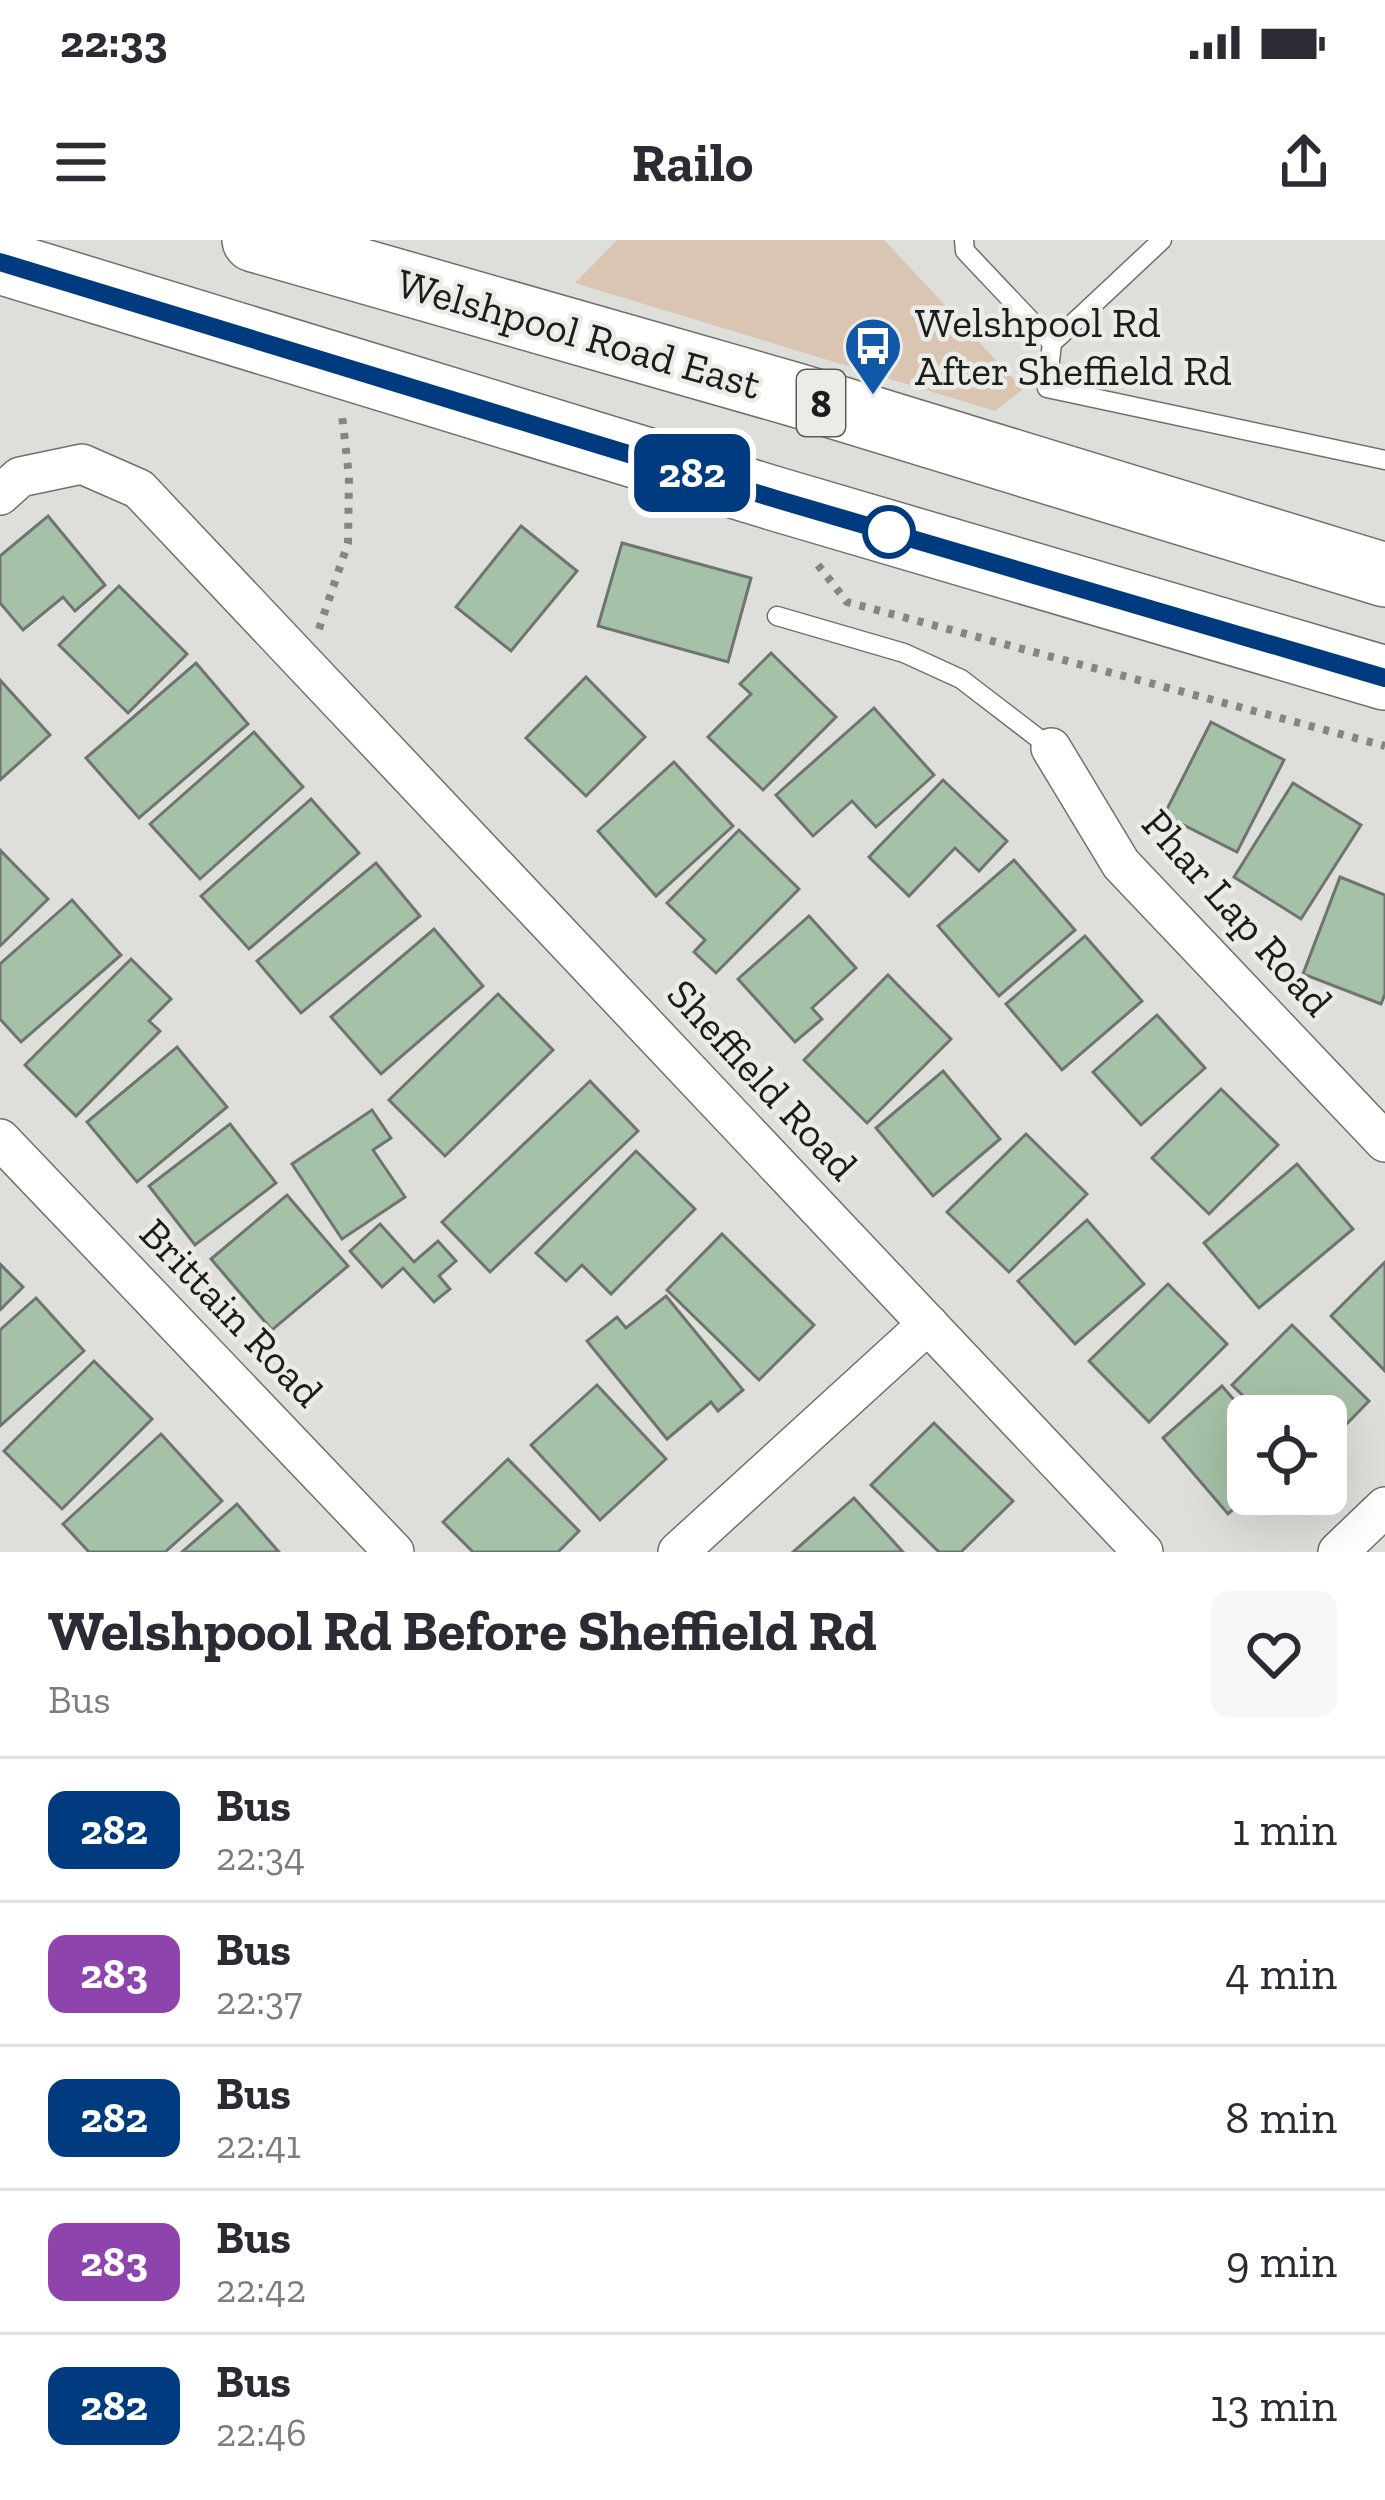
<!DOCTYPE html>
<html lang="en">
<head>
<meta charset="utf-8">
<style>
  body { margin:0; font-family:"Zilla Slab",serif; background:#f7f7f7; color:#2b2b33; height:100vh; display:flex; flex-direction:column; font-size:45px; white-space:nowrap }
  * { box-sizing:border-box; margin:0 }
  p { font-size:39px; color:#7c7c81 }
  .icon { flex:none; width:66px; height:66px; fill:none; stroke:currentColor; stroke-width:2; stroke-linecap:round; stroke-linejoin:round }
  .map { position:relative; height:1312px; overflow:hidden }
  .side { display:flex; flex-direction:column; background:#fff; flex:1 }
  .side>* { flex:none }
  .badge { padding:0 24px; border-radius:18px; font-size:42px; line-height:78px }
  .buttons { position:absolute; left:1227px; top:1155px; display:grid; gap:24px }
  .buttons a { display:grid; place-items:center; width:120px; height:120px; border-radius:18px; background:#fff; box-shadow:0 12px 48px #0002; font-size:60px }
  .map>.badge { position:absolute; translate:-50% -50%; box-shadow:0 0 0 6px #fff }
  .round { display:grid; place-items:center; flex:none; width:126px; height:126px; border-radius:18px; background:#f7f7f7 }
  .headline { display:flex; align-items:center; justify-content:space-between; height:204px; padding:0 48px }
  h1 { font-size:57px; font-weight:800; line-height:90px }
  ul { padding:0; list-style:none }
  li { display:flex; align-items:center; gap:36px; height:144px; padding:0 48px; border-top:3px solid #e1e1e2 }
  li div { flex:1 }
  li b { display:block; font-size:45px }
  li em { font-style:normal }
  li .badge { min-width:132px; font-weight:700; text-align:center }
  .status { display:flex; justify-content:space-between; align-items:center; height:84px; padding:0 60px; background:#fff; direction:ltr }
  .status svg { height:33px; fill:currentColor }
  header { display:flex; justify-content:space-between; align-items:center; height:156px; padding:0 48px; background:#fff; font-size:54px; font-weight:800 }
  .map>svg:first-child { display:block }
  .green { fill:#d9c5b1 }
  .building { fill:#a5c1a7; stroke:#707470; stroke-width:3 }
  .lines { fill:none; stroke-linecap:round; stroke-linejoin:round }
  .service-casing { stroke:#70716d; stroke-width:21 }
  .minor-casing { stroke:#70716d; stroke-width:42 }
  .trunk-casing { stroke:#70716d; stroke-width:66 }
  .path { stroke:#858683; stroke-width:8; stroke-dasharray:6 9; stroke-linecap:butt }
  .service { stroke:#fff; stroke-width:18 }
  .minor { stroke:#fff; stroke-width:39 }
  .trunk { stroke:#fff; stroke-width:63 }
  .line-casing { stroke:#fff; stroke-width:27 }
  .line { stroke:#003b80; stroke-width:18 }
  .stop-dot { fill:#fff; stroke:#003b80; stroke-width:6 }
  .labels { text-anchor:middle; stroke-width:9; stroke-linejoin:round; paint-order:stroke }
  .shield { fill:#ebece7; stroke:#5a5b58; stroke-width:3 }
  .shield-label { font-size:39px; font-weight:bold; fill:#1c1d1b }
  .poi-label { font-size:42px; fill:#1c1d1b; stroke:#ebece7; text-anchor:start }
  .street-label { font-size:42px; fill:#1c1d1b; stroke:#ebece7 }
</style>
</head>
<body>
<div class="status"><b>22:33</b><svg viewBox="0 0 49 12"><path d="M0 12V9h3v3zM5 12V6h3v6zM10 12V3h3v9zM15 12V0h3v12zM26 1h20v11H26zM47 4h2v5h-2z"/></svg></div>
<header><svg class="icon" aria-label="menu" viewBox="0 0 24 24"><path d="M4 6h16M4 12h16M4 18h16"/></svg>Railo<svg class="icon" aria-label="share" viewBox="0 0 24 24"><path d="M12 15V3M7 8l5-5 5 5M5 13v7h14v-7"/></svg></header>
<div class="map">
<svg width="1385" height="1312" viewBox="0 0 1385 1312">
  <rect width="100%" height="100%" fill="#dedfda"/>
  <!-- green -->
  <path class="green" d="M 617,0 L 884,0 L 1023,149 L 995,171 L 575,43 Z"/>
  <!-- building -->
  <g class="building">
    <path d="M 48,276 L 105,345 L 75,371 L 63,357 L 23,390 L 0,363 L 0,316 Z"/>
    <path d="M 521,286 L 577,331 L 511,411 L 456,367 Z"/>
    <path d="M 622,303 L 751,338 L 728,422 L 598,386 Z"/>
    <path d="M 119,346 L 187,414 L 128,473 L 59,405 Z"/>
    <path d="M 771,413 L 836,477 L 763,550 L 708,497 L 751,454 L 740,444 Z"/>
    <path d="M 196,423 L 248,484 L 139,578 L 86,518 Z"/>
    <path d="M 586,437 L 645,497 L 586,556 L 526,498 Z"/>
    <path d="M 0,440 L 50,495 L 0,540 Z"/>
    <path d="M 874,468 L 934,535 L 876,587 L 852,561 L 813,596 L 776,555 Z"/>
    <path d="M 1211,482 L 1284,520 L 1237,612 L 1164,575 Z"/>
    <path d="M 254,492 L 303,547 L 200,639 L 150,584 Z"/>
    <path d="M 674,522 L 733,586 L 656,656 L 598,591 Z"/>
    <path d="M 943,540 L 1007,601 L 979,631 L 955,608 L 909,656 L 869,617 Z"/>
    <path d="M 1293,543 L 1361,585 L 1301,679 L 1234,637 Z"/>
    <path d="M 311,559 L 359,613 L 249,709 L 201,656 Z"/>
    <path d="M 739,590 L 799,649 L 716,733 L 694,712 L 705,700 L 667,663 Z"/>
    <path d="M 0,610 L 48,659 L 0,706 Z"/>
    <path d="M 1014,620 L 1075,690 L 999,756 L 938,686 Z"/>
    <path d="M 376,623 L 420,676 L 301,773 L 257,721 Z"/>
    <path d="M 1340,637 L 1385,655 L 1385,754 L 1381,764 L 1303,734 Z"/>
    <path d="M 72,660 L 121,715 L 21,802 L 0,779 L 0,724 Z"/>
    <path d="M 809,676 L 856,728 L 812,768 L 822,779 L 795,802 L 738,739 Z"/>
    <path d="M 434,689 L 483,746 L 381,834 L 331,777 Z"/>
    <path d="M 1085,696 L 1142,761 L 1062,830 L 1006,764 Z"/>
    <path d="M 131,719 L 171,759 L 149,781 L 160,791 L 76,876 L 25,825 Z"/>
    <path d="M 888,735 L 951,799 L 867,883 L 804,820 Z"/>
    <path d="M 498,754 L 553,810 L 445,916 L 389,860 Z"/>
    <path d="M 1157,775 L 1205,828 L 1141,885 L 1093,832 Z"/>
    <path d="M 177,807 L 227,867 L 137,942 L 87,882 Z"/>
    <path d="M 943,831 L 1000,899 L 933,956 L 876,888 Z"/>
    <path d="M 590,841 L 638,891 L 490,1032 L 442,982 Z"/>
    <path d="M 1221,849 L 1278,905 L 1209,974 L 1152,918 Z"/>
    <path d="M 372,870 L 391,898 L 373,910 L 405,957 L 342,999 L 292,924 Z"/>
    <path d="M 230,884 L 276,943 L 195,1005 L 149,946 Z"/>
    <path d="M 1026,894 L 1087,954 L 1009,1032 L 947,972 Z"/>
    <path d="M 636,911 L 695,969 L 611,1054 L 582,1025 L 566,1041 L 536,1013 Z"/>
    <path d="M 1297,924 L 1353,989 L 1259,1068 L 1204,1003 Z"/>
    <path d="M 287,955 L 348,1026 L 272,1090 L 211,1019 Z"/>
    <path d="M 1087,980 L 1144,1044 L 1075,1104 L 1018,1041 Z"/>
    <path d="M 380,984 L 414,1022 L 438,1001 L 456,1021 L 439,1036 L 450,1049 L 434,1062 L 403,1028 L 382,1047 L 350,1011 Z"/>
    <path d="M 722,994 L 814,1085 L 759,1140 L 667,1050 Z"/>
    <path d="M 1385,1022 L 1385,1131 L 1331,1076 Z"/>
    <path d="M 0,1024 L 23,1047 L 0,1070 Z"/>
    <path d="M 1168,1044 L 1227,1104 L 1149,1182 L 1089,1121 Z"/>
    <path d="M 666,1056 L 743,1150 L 718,1171 L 711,1162 L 667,1199 L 587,1101 L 617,1077 L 626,1088 Z"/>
    <path d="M 36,1058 L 84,1111 L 0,1186 L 0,1090 Z"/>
    <path d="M 1292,1085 L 1369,1161 L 1326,1205 L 1326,1176 L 1264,1176 L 1232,1145 Z"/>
    <path d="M 94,1121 L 152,1179 L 62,1269 L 4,1211 Z"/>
    <path d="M 597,1145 L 666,1219 L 600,1280 L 531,1205 Z"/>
    <path d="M 1222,1146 L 1248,1176 L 1248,1254 L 1251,1254 L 1228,1274 L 1163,1198 Z"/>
    <path d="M 934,1183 L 1013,1261 L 961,1312 L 939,1312 L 871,1245 Z"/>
    <path d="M 161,1194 L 222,1261 L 165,1312 L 89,1312 L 63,1284 Z"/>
    <path d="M 508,1219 L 579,1291 L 558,1312 L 473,1312 L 443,1282 Z"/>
    <path d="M 854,1258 L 903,1312 L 793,1312 Z"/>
    <path d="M 237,1264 L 279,1312 L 182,1312 Z"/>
  </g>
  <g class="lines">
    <!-- service casing -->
    <g class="service-casing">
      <g id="service">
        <path d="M 964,0 L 965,11 L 1052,103 L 1162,0"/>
        <path d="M 1052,103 L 1047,148 L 1385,220"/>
        <path d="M 777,376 L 904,413 L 961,439 L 1051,508"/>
      </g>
    </g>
    <!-- minor casing -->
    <g class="minor-casing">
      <g id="minor">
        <path d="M 0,255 L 20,237 L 82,224 L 139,249 L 1143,1312"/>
        <path d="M 1051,508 L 1121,624 L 1385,902"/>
        <path d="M 0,899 L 394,1312"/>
        <path d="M 678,1312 L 928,1084"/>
        <path d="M 1338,1312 L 1385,1267"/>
      </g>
    </g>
    <!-- trunk casing -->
    <g class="trunk-casing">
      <g id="trunk">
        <path d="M 254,0 L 796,155 L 1385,335"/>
        <path d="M 0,22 L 776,259 L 1385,438"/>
      </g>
    </g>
    <!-- path -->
    <g class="path">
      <path d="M 818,325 L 847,362 L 1385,506"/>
      <path d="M 319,389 L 348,303 L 349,236 L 342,175"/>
    </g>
    <!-- service -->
    <use href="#service" class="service"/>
    <!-- minor -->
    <use href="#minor" class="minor"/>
    <!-- trunk -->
    <use href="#trunk" class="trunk"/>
  </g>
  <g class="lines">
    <!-- line casing -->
    <g class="line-casing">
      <path id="line" d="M 0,22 L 776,259 L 1385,438"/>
    </g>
    <!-- line -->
    <use href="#line" class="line"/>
  </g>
  <!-- icons -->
  <defs>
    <g id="bus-pin" transform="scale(3)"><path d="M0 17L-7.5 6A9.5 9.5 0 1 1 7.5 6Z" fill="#1159a8" stroke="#ebece7"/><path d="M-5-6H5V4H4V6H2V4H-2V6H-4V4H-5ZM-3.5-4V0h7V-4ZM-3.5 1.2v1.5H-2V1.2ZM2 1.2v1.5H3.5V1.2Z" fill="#fff"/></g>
  </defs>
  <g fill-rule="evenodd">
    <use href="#bus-pin" x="873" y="106"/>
  </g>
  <!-- markers -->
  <circle class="stop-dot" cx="889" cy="292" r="24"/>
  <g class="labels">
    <!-- shield labels -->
    <rect class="shield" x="797" y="130" width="48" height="66" rx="9"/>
    <g class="shield-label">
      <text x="821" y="177">8</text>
    </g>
    <!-- poi labels -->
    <g class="poi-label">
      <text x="915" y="97">Welshpool Rd<tspan x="915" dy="48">After Sheffield Rd</tspan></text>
    </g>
    <!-- street labels -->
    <g class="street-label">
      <text transform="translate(579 93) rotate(16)" y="15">Welshpool Road East</text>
      <text transform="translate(1238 672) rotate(48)" y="15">Phar Lap Road</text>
      <text transform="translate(763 839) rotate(47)" y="15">Sheffield Road</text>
      <text transform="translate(232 1072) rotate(46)" y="15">Brittain Road</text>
    </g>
  </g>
</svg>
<div class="buttons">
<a><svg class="icon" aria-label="locate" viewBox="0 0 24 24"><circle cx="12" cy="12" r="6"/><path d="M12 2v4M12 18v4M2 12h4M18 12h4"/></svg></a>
</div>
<b class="badge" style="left:692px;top:233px;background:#003b80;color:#fff">282</b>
</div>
<section class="side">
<div class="headline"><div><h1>Welshpool Rd Before Sheffield Rd</h1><p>Bus</p></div><a class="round"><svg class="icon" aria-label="heart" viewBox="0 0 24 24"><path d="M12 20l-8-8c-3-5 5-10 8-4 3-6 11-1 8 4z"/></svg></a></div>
<ul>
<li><span class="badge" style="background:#003b80;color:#fff">282</span><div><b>Bus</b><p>22:34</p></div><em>1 min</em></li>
<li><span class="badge" style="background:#8e44ad;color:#fff">283</span><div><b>Bus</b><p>22:37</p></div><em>4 min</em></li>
<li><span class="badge" style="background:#003b80;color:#fff">282</span><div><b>Bus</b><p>22:41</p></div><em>8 min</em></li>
<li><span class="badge" style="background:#8e44ad;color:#fff">283</span><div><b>Bus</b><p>22:42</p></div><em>9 min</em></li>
<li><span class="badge" style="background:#003b80;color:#fff">282</span><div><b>Bus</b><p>22:46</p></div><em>13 min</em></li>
</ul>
</section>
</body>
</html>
